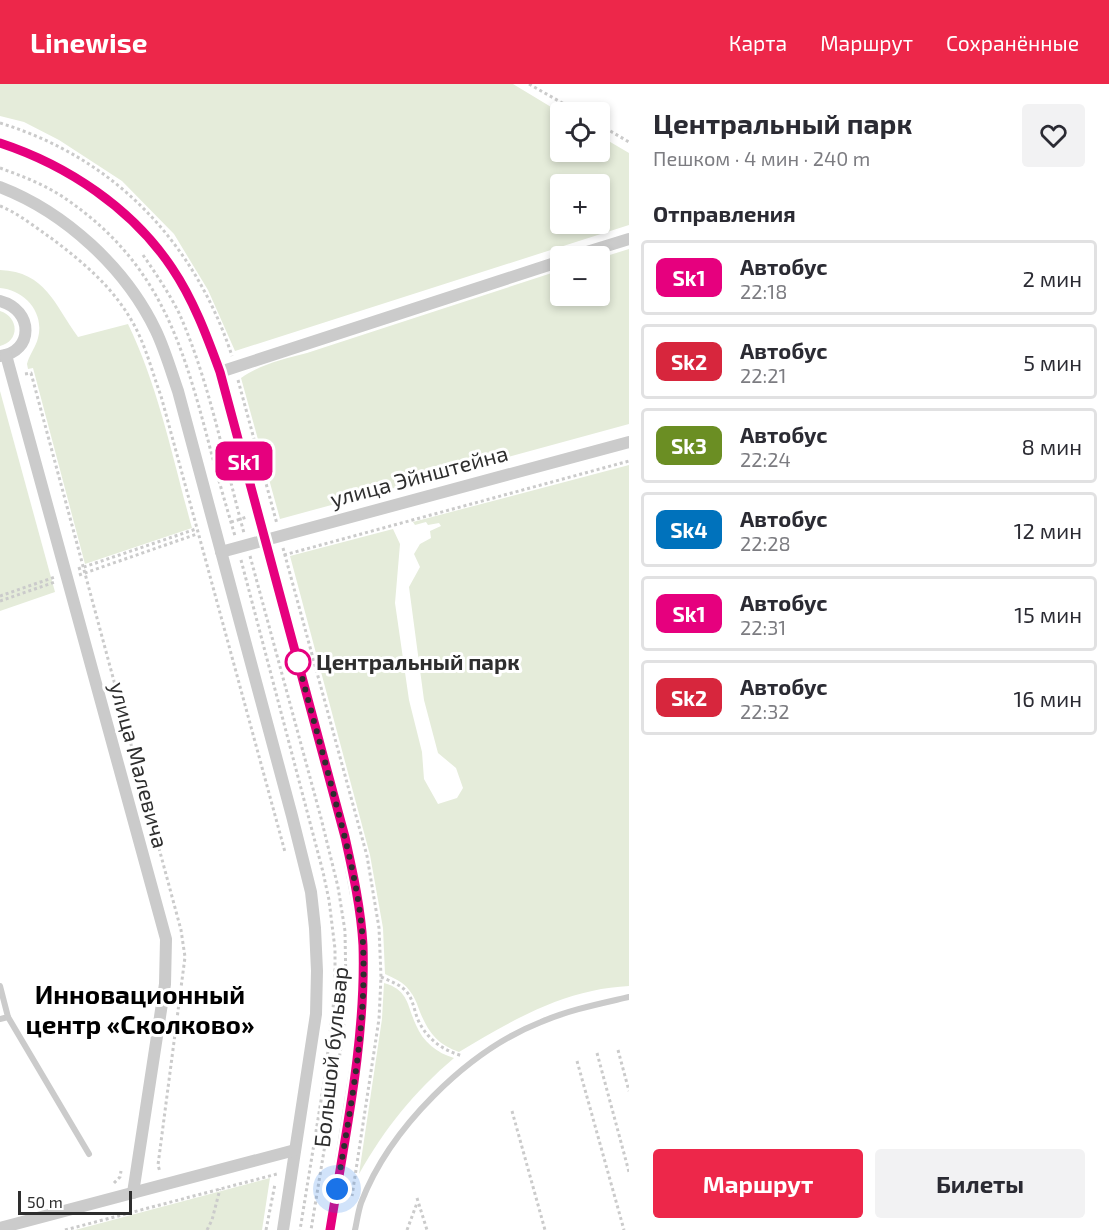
<!DOCTYPE html>
<html lang="ru">
<head>
<meta charset="utf-8">
<style>
  body { margin:0; font-family:"Exo 2",sans-serif; background:#f2f2f3; color:#2b2b33; height:100vh; display:flex; flex-direction:column; font-size:22px; white-space:nowrap }
  * { box-sizing:border-box; margin:0 }
  p { font-size:20px; color:#7c7c81 }
  .icon { flex:none; width:33px; height:33px; fill:none; stroke:currentColor; stroke-width:2; stroke-linecap:round; stroke-linejoin:round }
  .map { position:relative; flex:1; overflow:hidden }
  .side { display:flex; flex-direction:column; background:#fff; width:480px }
  .side>* { flex:none }
  .badge { padding:0 12px; border-radius:9px; font-size:21px; line-height:39px }
  .buttons { position:absolute; left:550px; top:18px; display:grid; gap:12px }
  .buttons a { display:grid; place-items:center; width:60px; height:60px; border-radius:6px; background:#fff; box-shadow:0 3px 9px #0003; font-size:30px }
  .scale { position:absolute; left:18px; bottom:15px; width:114px; box-sizing:border-box; padding-left:6px; border:3px solid #2e2e2e; border-top:0; font-size:16px; line-height:21px; white-space:nowrap; color:#2e2e2e; -webkit-text-stroke:4px #fff; paint-order:stroke }
  .you { position:absolute; width:30px; height:30px; margin:-15px; border:4px solid #fff; border-radius:50%; background:#1a73e8; box-shadow:0 0 0 9px #1a73e833 }
  .map>.badge { position:absolute; translate:-50% -50%; box-shadow:0 0 0 3px #fff }
  h2 { padding:0 24px; font-size:22px; line-height:54px }
  .round { display:grid; place-items:center; flex:none; width:63px; height:63px; border-radius:6px; background:#f2f2f3 }
  .head { display:flex; align-items:center; justify-content:space-between; height:102px; padding:0 24px }
  h1 { font-size:28px; font-weight:700; line-height:45px }
  .cta { display:flex; gap:12px; margin-top:auto; padding:12px 24px }
  .cta a { flex:1; height:69px; border-radius:6px; background:#ed274a; color:#fff; font-size:24px; font-weight:700; line-height:69px; text-align:center }
  .cta a+a { background:#f2f2f3; color:#2b2b33 }
  ul { padding:0; list-style:none }
  li { display:flex; align-items:center; gap:18px; height:75px; margin:0 12px 9px; padding:0 12px; border:3px solid #e1e1e2; border-radius:6px }
  li div { flex:1 }
  li b { display:block; font-size:22px }
  li em { font-style:normal }
  li .badge { min-width:66px; font-weight:700; text-align:center }
  header { display:flex; align-items:center; gap:36px; box-sizing:border-box; height:84px; padding:0 30px; background:#ed274a; color:#fff }
  header strong { font-size:28px }
  nav { display:flex; gap:33px; margin-inline-start:auto; font-size:21px }
  main { display:flex; flex:1; min-height:0 }
  .map>svg:first-child { display:block }
  .green { fill:#e5ecda; fill-rule:evenodd }
  .lines { fill:none; stroke-linecap:round; stroke-linejoin:round }
  .path { stroke:#cbcbcb; stroke-width:3; stroke-dasharray:3 3; stroke-linecap:butt }
  .lane { stroke:#cbcbcb; stroke-width:6 }
  .street { stroke:#cbcbcb; stroke-width:12 }
  .line-casing { stroke:#fff; stroke-width:14 }
  .line { stroke:#e6007e; stroke-width:9 }
  .walk { stroke:#2e2e2e; stroke-width:6; stroke-dasharray:0 10.8 }
  .stop-dot { fill:#fff; stroke:#e6007e; stroke-width:3 }
  .labels { text-anchor:middle; stroke-width:6; stroke-linejoin:round; paint-order:stroke }
  .street-label { font-size:22px; fill:#2e2e2e; stroke:#fff }
  .stop-label { font-size:22px; font-weight:bold; fill:#2e2e2e; stroke:#fff; text-anchor:start }
  .quarter-label { font-size:26px; font-weight:bold; fill:#000; stroke:#fff }
</style>
</head>
<body>
<header>
<strong>Linewise</strong>
<nav><a>Карта</a><a>Маршрут</a><a>Сохранённые</a></nav>
</header>
<main>
<div class="map">
<svg width="629" height="1146" viewBox="0 0 629 1146">
  <rect width="100%" height="100%" fill="#fff"/>
  <!-- green -->
  <g class="green">
    <path d="M 0,0 L 513,0 L 561,29 L 561,68 L 600,68 L 600,52 L 629,69 L 629,141 L 235,267 L 208,206 L 174,150 L 122,97 L 59,56 L 24,38 L 0,32 ZM 561,100 L 600,100 L 600,140 L 561,140 Z"/>
    <path d="M 629,165 L 629,340 L 280,435 L 241,294 C 261,280 284,275 307,269 L 561,186 L 561,212 L 600,212 L 600,174 Z"/>
    <path d="M 0,186 C 46,188 54,220 78,253 L 128,240 C 159,304 173,376 192,444 L 85,480 L 33,284 L 28,285 L 27,280 C 29,271 36,263 38,254 C 45,228 24,206 0,204 Z"/>
    <path d="M 0,227 C 19,233 20,257 0,262 Z"/>
    <path d="M 0,307 L 55,508 L 0,527 Z"/>
    <path d="M 629,381 L 629,902 C 617,903 604,904 592,907 C 544,917 501,943 459,968 C 438,961 428,948 420,928 C 417,920 415,913 409,906 C 404,898 393,894 385,890 L 383,844 L 370,771 L 290,472 L 393,445 L 400,460 L 395,519 L 409,616 L 422,668 L 424,695 L 438,720 L 457,714 L 463,704 L 456,684 L 438,669 L 424,616 L 409,503 L 420,483 L 414,470 L 420,460 L 431,454 L 430,447 L 441,442 L 439,439 L 428,441 L 426,438 L 415,441 L 413,438 Z"/>
    <path d="M 384,899 C 409,906 407,922 416,941 C 423,958 437,969 454,974 C 414,1008 385,1044 359,1090 L 382,935 Z"/>
    <path d="M 270,1094 L 262,1146 L 75,1146 Z"/>
  </g>
  <g class="lines">
    <!-- path -->
    <g class="path">
      <path d="M 529,0 L 578,28"/>
      <path d="M 0,39 C 115,74 195,159 232,272"/>
      <path d="M 600,41 L 629,58"/>
      <path d="M 0,84 C 22,92 46,101 66,115 C 158,178 182,257 209,360 C 217,391 226,421 235,452"/>
      <path d="M 0,122 C 18,129 35,143 51,154 C 83,178 113,203 133,239 C 146,262 152,288 161,312 L 285,768"/>
      <path d="M 143,171 C 156,190 169,209 179,229 C 210,299 224,376 244,449"/>
      <path d="M 25,290 L 31,289 L 181,846 L 185,873 L 158,1081 L 160,1088"/>
      <path d="M 238,296 L 277,440"/>
      <path d="M 231,438 L 247,433"/>
      <path d="M 283,464 L 367,772 L 379,844 L 381,893 L 379,935 L 352,1112"/>
      <path d="M 284,471 L 629,377"/>
      <path d="M 250,472 L 321,734 L 338,803 L 345,847 L 346,904 L 343,951 L 311,1146"/>
      <path d="M 241,476 L 323,788 L 329,816 L 335,865 L 335,907 L 325,992 L 300,1146"/>
      <path d="M 78,485 L 196,445"/>
      <path d="M 79,491 L 197,450"/>
      <path d="M 0,512 L 55,493"/>
      <path d="M 0,517 L 55,498"/>
      <path d="M 381,893 C 390,897 399,900 406,907 C 414,916 414,928 419,938 C 428,956 444,967 463,972"/>
      <path d="M 618,966 L 629,1007"/>
      <path d="M 597,969 L 629,1088"/>
      <path d="M 577,977 L 624,1146"/>
      <path d="M 512,1027 L 545,1146"/>
      <path d="M 114,1099 L 120,1093 L 121,1087"/>
      <path d="M 417,1114 L 427,1146"/>
      <path d="M 65,1146 L 277,1090"/>
      <path d="M 207,1146 L 212,1136 L 220,1105"/>
      <path d="M 266,1146 L 275,1100"/>
      <path d="M 407,1146 L 417,1119"/>
    </g>
    <!-- lane -->
    <g class="lane">
      <path d="M 0,902 L 8,933 L 0,935"/>
      <path d="M 8,933 L 89,1070"/>
      <path d="M 355,1146 C 357,1137 358,1128 361,1119 C 389,1045 467,967 541,938 C 569,926 599,920 629,913"/>
    </g>
    <!-- street -->
    <g class="street">
      <path d="M 0,59 C 67,81 132,125 172,184 C 193,215 208,252 220,288 L 345,753 L 360,832 L 363,860 L 363,911 L 357,974 L 330,1146"/>
      <path d="M 0,103 C 65,128 126,184 156,247 C 165,266 171,287 178,307 L 292,732 L 311,808 L 315,844 L 317,887 L 316,930 L 283,1146"/>
      <path d="M 574,172 L 629,155"/>
      <path d="M 0,217 C 34,226 34,268 0,272"/>
      <path d="M 6,271 L 166,855 L 165,900 L 133,1109"/>
      <path d="M 220,288 L 561,177"/>
      <path d="M 221,468 L 629,358"/>
      <path d="M 0,1144 L 295,1066"/>
    </g>
  </g>
  <g class="lines">
    <!-- line casing -->
    <g class="line-casing">
      <path id="line" d="M 0,59 C 67,81 132,124 172,184 C 193,215 207,252 220,288 L 345,753 C 353,789 361,825 363,861 C 366,956 345,1052 330,1146"/>
    </g>
    <!-- line -->
    <use href="#line" class="line"/>
    <!-- walk -->
    <path class="walk" d="M 298,578 L 296,571 C 308,616 321,662 333,708 C 346,758 360,808 363,860 C 367,942 350,1025 337,1105"/>
  </g>
  <!-- markers -->
  <circle class="stop-dot" cx="298" cy="578" r="12"/>
  <g class="labels">
    <!-- street labels -->
    <g class="street-label">
      <text transform="translate(419 392) rotate(-15)" y="8">улица Эйнштейна</text>
      <text transform="translate(139 681) rotate(75)" y="8">улица Малевича</text>
      <text transform="translate(331 973) rotate(-84)" y="8">Большой бульвар</text>
    </g>
    <!-- stop labels -->
    <g class="stop-label">
      <text x="316" y="586">Центральный парк</text>
    </g>
    <!-- quarter labels -->
    <g class="quarter-label">
      <text x="140" y="920">Инновационный<tspan x="140" dy="30">центр «Сколково»</tspan></text>
    </g>
  </g>
</svg>
<div class="buttons">
<a><svg class="icon" aria-label="locate" viewBox="0 0 24 24"><circle cx="12" cy="12" r="6"/><path d="M12 2v4M12 18v4M2 12h4M18 12h4"/></svg></a>
<a>+</a>
<a>−</a>
</div>
<div class="scale">50 m</div>
<div class="you" style="left:337px;top:1105px"></div>
<b class="badge" style="left:244px;top:377px;background:#e6007e;color:#fff">Sk1</b>
</div>
<section class="side">
<div class="head"><div><h1>Центральный парк</h1><p>Пешком · 4 мин · 240 m</p></div><a class="round"><svg class="icon" aria-label="heart" viewBox="0 0 24 24"><path d="M12 20l-8-8c-3-5 5-10 8-4 3-6 11-1 8 4z"/></svg></a></div>
<h2>Отправления</h2>
<ul>
<li><span class="badge" style="background:#e6007e;color:#fff">Sk1</span><div><b>Автобус</b><p>22:18</p></div><em>2 мин</em></li>
<li><span class="badge" style="background:#d7263d;color:#fff">Sk2</span><div><b>Автобус</b><p>22:21</p></div><em>5 мин</em></li>
<li><span class="badge" style="background:#6b8e23;color:#fff">Sk3</span><div><b>Автобус</b><p>22:24</p></div><em>8 мин</em></li>
<li><span class="badge" style="background:#0072bc;color:#fff">Sk4</span><div><b>Автобус</b><p>22:28</p></div><em>12 мин</em></li>
<li><span class="badge" style="background:#e6007e;color:#fff">Sk1</span><div><b>Автобус</b><p>22:31</p></div><em>15 мин</em></li>
<li><span class="badge" style="background:#d7263d;color:#fff">Sk2</span><div><b>Автобус</b><p>22:32</p></div><em>16 мин</em></li>
</ul>
<div class="cta"><a>Маршрут</a><a>Билеты</a></div>
</section>
</main>
</body>
</html>
